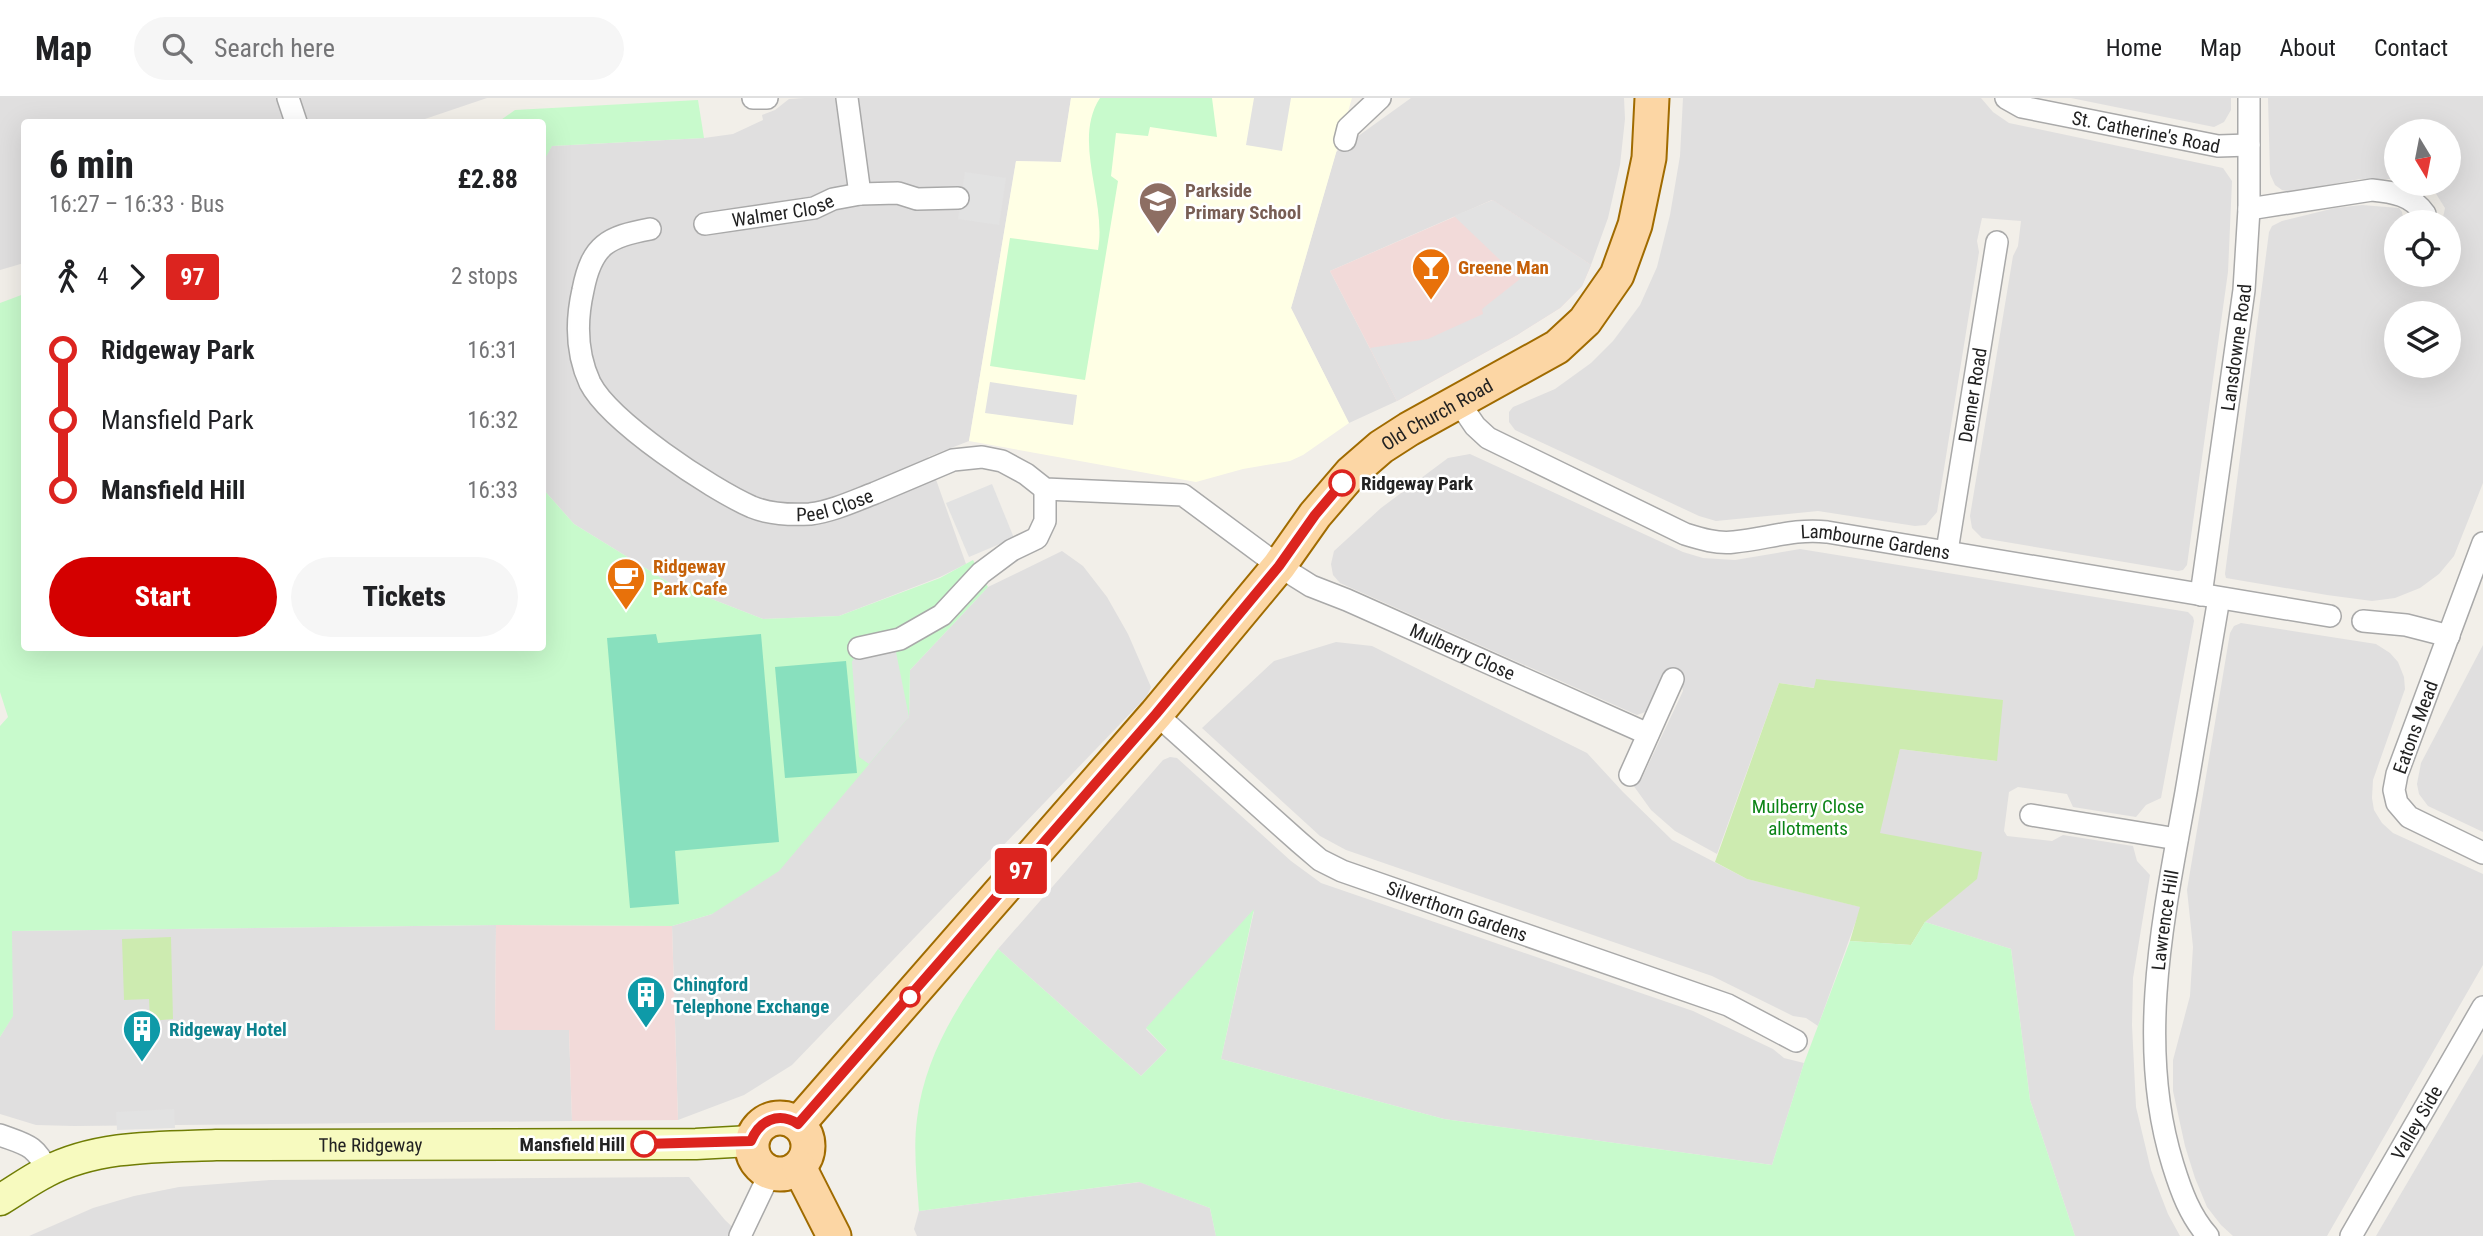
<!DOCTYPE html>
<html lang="en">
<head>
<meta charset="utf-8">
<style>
  body { margin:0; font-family:"Roboto Condensed",sans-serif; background:#f6f6f6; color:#202124; height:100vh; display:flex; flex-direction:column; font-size:26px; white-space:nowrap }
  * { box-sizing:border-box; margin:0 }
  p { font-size:23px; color:#757577 }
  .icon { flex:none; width:38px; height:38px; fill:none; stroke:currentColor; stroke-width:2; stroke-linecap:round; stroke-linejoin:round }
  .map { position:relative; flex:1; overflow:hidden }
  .side { position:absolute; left:21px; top:21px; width:525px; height:532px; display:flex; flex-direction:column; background:#fff; border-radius:7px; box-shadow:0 7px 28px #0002 }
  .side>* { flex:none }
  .badge { padding:0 14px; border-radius:5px; font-size:24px; line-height:46px }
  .needle { width:46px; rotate:170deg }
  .controls { position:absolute; left:2384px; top:21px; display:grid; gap:14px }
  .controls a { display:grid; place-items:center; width:77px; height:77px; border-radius:50%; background:#fff; box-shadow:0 7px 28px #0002; font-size:35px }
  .map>.badge { position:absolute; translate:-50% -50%; box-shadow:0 0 0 4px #fff }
  .legs { display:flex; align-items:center; gap:10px; height:77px; padding:0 28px; font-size:23px }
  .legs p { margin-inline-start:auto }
  .headline { display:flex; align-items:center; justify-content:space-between; height:119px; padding:0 28px }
  h1 { font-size:38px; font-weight:800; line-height:52px }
  .primary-button { display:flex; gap:14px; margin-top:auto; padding:14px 28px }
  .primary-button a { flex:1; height:80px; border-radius:42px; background:#d40000; color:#fff; font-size:28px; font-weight:800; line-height:80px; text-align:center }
  .primary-button a+a { background:#f6f6f6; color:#202124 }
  ul { padding:0 28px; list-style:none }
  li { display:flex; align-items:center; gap:24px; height:70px; font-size:26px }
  li i { display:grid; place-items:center; width:10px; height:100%; margin:0 9px; background:currentColor }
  li i::after { content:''; width:18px; height:18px; margin:-9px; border:5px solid; border-radius:50%; background:#fff }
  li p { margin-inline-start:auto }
  li:first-child i { background:linear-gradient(#0000 50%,currentColor 0) }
  li:last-child i { background:linear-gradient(currentColor 50%,#0000 0) }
  header { display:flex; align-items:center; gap:42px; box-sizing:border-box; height:98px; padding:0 35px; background:#fff; border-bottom:2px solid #e0e0e0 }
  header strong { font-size:33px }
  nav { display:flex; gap:38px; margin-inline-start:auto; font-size:24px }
  .search { width:490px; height:63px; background:#f6f6f6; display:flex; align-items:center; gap:18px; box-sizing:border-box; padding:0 24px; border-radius:38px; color:#757577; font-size:26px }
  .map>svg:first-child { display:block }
  .residential { fill:#e0dfdf; fill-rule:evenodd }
  .commercial { fill:#f2dad9 }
  .education { fill:#ffffe5 }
  .grass { fill:#cdebb0 }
  .park { fill:#c8facc }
  .pitch { fill:#88e0be }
  .parking { fill:#e2e2e2 }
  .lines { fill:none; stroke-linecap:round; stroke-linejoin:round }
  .minor-casing { stroke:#a9a9a9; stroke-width:24 }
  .secondary-casing { stroke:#707d05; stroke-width:33 }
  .primary-casing { stroke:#a06b00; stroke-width:37 }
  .minor { stroke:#fff; stroke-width:21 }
  .secondary { stroke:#f7fabf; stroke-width:30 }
  .primary { stroke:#fcd6a4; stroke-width:33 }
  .line-1-casing { stroke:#fff; stroke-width:16 }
  .line-1 { stroke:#dc241f; stroke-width:10 }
  .stop-1-dot { fill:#fff; stroke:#dc241f; stroke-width:3.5 }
  .labels { text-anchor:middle; stroke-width:5; stroke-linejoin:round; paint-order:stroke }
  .street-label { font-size:19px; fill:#222; stroke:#fff }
  .education-label { font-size:19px; font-weight:bold; fill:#785e54; stroke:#fff; text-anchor:start }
  .food-label { font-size:19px; font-weight:bold; fill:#c56008; stroke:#fff; text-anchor:start }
  .stop-label { font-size:19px; font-weight:bold; fill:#222; stroke:#fff; text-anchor:start }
  .park-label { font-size:19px; fill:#0c8416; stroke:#fff }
  .culture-label { font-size:19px; font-weight:bold; fill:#0d838f; stroke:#fff; text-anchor:start }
</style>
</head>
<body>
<header>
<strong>Map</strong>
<div class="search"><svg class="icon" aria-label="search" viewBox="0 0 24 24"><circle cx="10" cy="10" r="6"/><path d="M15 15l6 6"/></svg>Search here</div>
<nav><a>Home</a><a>Map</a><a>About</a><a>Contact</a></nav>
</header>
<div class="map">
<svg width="2483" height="1138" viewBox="0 0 2483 1138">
  <rect width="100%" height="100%" fill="#f2efe9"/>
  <!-- residential -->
  <g class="residential">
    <path d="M 0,0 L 487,0 L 416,24 L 24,24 L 24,165 L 0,172 Z"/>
    <path d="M 804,0 L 1071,0 L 1061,64 L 1016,63 L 969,343 L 928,359 L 966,466 L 940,479 L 839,518 L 763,521 L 668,484 L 574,426 L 543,391 L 542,64 L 552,48 L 704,40 L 733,36 L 763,22 L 762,17 L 775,12 L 789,1 Z"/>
    <path d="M 1411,0 L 1624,0 L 1625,21 L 1620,67 L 1608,120 L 1591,167 L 1492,102 L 1330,173 L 1397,303 L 1349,325 L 1291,210 L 1336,54 Z"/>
    <path d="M 1683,0 L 1981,0 L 1993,14 L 2009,25 L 2223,70 L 2232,83 L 2228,174 L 2187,467 L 2183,472 L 2178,473 L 1982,440 L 1972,430 L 1970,418 L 2013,158 L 2018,148 L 2021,123 L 1982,120 L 1977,143 L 1979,154 L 1937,414 L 1926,427 L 1915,428 L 1818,413 L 1716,423 L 1699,418 L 1515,332 L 1509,324 L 1509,314 L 1513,309 L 1555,291 L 1591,265 L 1613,243 L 1640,207 L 1657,169 L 1670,117 L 1680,58 Z"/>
    <path d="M 2071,0 L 2231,0 L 2231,12 L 2224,24 L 2214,29 Z"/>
    <path d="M 2268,0 L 2483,0 L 2483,385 L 2454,458 L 2439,476 L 2420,490 L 2395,500 L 2372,503 L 2327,497 L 2226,480 L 2225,476 L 2269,134 L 2272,128 L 2282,123 L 2335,110 L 2362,107 L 2399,110 L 2402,114 L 2404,124 L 2396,124 L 2396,177 L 2448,177 L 2448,124 L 2442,124 L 2445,110 L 2433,91 L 2422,86 L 2448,86 L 2448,33 L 2396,33 L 2396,81 L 2360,81 L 2292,94 L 2282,92 L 2275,87 L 2270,76 ZM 2396,215 L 2448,215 L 2448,268 L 2396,268 Z"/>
    <path d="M 1470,356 L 1683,454 L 1703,460 L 1735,462 L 1800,451 L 2188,514 L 2193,519 L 2194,523 L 2161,700 L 2146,707 L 2136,719 L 2073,709 L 2067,696 L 2018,689 L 2009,694 L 2004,733 L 2007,738 L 2052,743 L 2063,737 L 2133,748 L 2137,763 L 2150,777 L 2133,880 L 2132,927 L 2136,1009 L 2151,1072 L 2168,1116 L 2180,1138 L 2075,1138 L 2030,1002 L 2011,851 L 1925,824 L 1976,781 L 1879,735 L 1900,651 L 1997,663 L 1816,581 L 1815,590 L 1779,585 L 1717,756 L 1675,733 L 1651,712 L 1633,687 L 1642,680 L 1683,593 L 1680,581 L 1651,612 L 1637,617 L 1340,485 L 1333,477 L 1331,466 L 1334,453 L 1381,410 L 1448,360 Z"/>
    <path d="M 1062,453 L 1083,468 L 1107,499 L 1128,536 L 1151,589 L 1147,598 L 792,967 L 744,997 L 678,1022 L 672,828 L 712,816 L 909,619 L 910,572 L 988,489 Z"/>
    <path d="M 2241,525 L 2376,546 L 2390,555 L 2398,564 L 2404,579 L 2405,591 L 2373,682 L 2372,700 L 2374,712 L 2382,725 L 2393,735 L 2483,776 L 2483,867 L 2327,1138 L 2233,1138 L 2221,1127 L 2207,1109 L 2195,1080 L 2185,1048 L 2173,993 L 2173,962 L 2190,898 L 2193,849 L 2187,792 L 2230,535 L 2234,528 Z"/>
    <path d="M 1336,544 L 1372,548 L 1587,655 L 1623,694 L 1672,742 L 1747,781 L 1861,809 L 1818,928 L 1806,920 L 1793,918 L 1712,878 L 1346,752 L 1320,738 L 1202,630 L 1274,563 Z"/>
    <path d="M 2483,547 L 2483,734 L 2428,708 L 2419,696 L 2417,686 L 2421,665 Z"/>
    <path d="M 1170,659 L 1177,660 L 1291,763 L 1321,785 L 1693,913 L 1773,951 L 1784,960 L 1804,965 L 1772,1067 L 1444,1021 L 1221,961 L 1254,813 L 1146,931 L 1167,952 L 1141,978 L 998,851 L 1163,662 Z"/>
    <path d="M 496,827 L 495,932 L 569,932 L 572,1023 L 74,1028 L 36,1027 L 0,1016 L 0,939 L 13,917 L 11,833 Z"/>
    <path d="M 2483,956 L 2483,1138 L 2376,1138 Z"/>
    <path d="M 689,1079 L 725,1122 L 742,1138 L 29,1138 L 93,1110 L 134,1098 L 179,1089 L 270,1082 Z"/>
    <path d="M 1140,1084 L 1210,1110 L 1216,1138 L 917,1138 L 914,1131 L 919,1113 Z"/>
  </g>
  <!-- commercial -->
  <g class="commercial">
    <path d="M 1493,102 L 1591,167 L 1582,188 L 1560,210 L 1517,237 L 1397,303 L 1330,173 Z"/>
    <path d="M 496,827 L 672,828 L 678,1022 L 572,1023 L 569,932 L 495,932 Z"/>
  </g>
  <!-- education -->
  <path class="education" d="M 1071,0 L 1352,0 L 1291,210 L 1349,325 L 1303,357 L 1290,363 L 1243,371 L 1196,384 L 969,343 L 1016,63 L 1061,64 Z"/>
  <!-- grass -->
  <g class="grass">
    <path d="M 1816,581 L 2003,602 L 1997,663 L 1900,651 L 1880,735 L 1982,754 L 1977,781 L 1925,824 L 1911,847 L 1850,843 L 1860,809 L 1747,781 L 1715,764 L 1779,585 L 1814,590 Z"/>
    <path d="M 171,839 L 173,921 L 150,923 L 149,901 L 124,902 L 122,841 Z"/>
  </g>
  <!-- park -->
  <g class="park">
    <path d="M 1100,0 L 1212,0 L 1217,39 L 1150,29 L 1148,38 L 1116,35 L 1111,78 L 1118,83 L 1085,282 L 990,268 L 1010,140 L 1098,152 C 1107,103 1072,43 1100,0 Z"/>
    <path d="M 698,2 L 704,40 L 552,48 L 543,64 L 542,24 L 498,24 L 515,12 Z"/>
    <path d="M 24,196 L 24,550 L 542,550 L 543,391 L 574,426 L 668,484 L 763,521 L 839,518 L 940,480 L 973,462 L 988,489 L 910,572 L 909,619 L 779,773 L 712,816 L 672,828 L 496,827 L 12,833 L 13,918 L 0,939 L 0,628 L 8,619 L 0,594 L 0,205 Z"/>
    <path d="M 1254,811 L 1221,961 L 1444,1021 L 1772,1067 L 1804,965 L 1850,843 L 1911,847 L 1925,824 L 2011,851 L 2030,1002 L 2075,1138 L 1216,1138 L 1210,1110 L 1139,1084 L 919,1113 C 917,1083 913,1051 917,1021 C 925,956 960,903 998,851 L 1141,978 L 1167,952 L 1146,930 Z"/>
  </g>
  <!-- pitch -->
  <g class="pitch">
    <path d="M 656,536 L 658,545 L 761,536 L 779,744 L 675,753 L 679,806 L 630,810 L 607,540 Z"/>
    <path d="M 846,563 L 857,675 L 785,680 L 775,569 Z"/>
  </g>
  <!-- parking -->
  <g class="parking">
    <path d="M 1254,0 L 1291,0 L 1282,53 L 1246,47 Z"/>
    <path d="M 965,74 L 1006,80 L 999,127 L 958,121 Z"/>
    <path d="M 1493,102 L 1591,167 L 1582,188 L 1560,210 L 1517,237 L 1397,303 L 1370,250 L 1428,241 L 1452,230 L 1483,216 L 1482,211 L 1520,181 L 1454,118 Z"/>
    <path d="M 990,284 L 1077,297 L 1073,327 L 985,315 Z"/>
    <path d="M 992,386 L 1014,440 L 969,459 L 946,405 Z"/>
    <path d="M 892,534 L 909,619 L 869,666 L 859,659 L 852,564 L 859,550 Z"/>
    <path d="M 174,1011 L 175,1030 L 117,1032 L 116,1014 Z"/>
  </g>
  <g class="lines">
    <!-- minor casing -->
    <g class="minor-casing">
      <g id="minor">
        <path d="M 288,0 L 296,24"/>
        <path d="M 753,0 L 767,0"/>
        <path d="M 847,0 L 860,96"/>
        <path id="s1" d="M 2006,0 L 2022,9 L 2218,48 L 2249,47"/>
        <path d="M 1345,42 L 1348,30 L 1380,0"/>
        <path d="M 2249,111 L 2372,92 C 2393,94 2412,97 2425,116"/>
        <path id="s2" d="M 705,126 L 814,110 L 833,101 L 860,96 L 898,95 L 917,101 L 958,100"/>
        <path id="s3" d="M 650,131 C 608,139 592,146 583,192 C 576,223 576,255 590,285 C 610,324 711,391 752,409 C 769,416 792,417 810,416 C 833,413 854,403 875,395 C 901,384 927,373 953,362 L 982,359 L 1002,363 L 1026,376 L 1045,391 L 1183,397 L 1279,468 L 1311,488 L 1347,502 L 1648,636"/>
        <path id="s4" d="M 1458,303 L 1475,328 L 1488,340 L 1685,436 C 1701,441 1717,446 1734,444 C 1766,441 1795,430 1827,434 L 2330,518"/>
        <path d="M 2483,445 L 2397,676 L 2394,692 L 2397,705 L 2409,719 L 2483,755"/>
        <path id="s5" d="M 1947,453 L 1997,144"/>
        <path id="s6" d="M 2201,497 L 2244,192 L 2249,111 L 2249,0"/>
        <path d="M 2363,523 L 2406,527 L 2449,538"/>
        <path d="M 859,550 L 900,541 L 942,517 L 981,475 L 1012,452 L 1037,440 L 1045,423 L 1045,391"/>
        <path id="s7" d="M 1156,616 L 1299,744 L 1320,762 L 1342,773 L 1728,907 L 1796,943"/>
        <path d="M 1630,677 L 1673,581"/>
        <path d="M 2031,717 L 2177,741"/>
        <path d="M 0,1037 C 27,1047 34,1046 48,1073"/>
        <path d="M 740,1138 L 770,1075"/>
        <path id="s8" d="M 2208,1138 C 2190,1118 2181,1093 2173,1067 C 2135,946 2164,816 2186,694 C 2197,629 2208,564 2219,500"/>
        <path id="s9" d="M 2351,1138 L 2483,909"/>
      </g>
    </g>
    <!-- secondary casing -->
    <g class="secondary-casing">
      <g id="secondary">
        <path id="s10" d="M 0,1102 C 15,1093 30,1082 46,1074 C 97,1047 161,1049 216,1047 L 696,1046 L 751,1043"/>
      </g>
    </g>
    <!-- primary casing -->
    <g class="primary-casing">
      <g id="primary">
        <circle cx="780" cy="1048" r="28"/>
        <path id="s11" d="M 798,1026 L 1156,616 L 1279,468 L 1315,417 L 1351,375 L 1381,349 L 1409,331 L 1557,249 L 1585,223 L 1617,177 L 1635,127 L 1649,60 L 1652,0"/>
        <path d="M 799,1069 L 834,1138"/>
      </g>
    </g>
    <!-- minor -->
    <use href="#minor" class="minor"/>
    <!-- secondary -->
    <use href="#secondary" class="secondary"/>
    <!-- primary -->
    <use href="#primary" class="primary"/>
  </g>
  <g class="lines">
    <!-- line-1 casing -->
    <g class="line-1-casing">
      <path id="line-1" d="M 644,1046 L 751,1043 C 759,1023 778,1013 798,1026 L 1156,616 L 1279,468 L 1315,417 L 1342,385"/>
    </g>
    <!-- line-1 -->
    <use href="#line-1" class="line-1"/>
  </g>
  <!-- icons -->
  <defs>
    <g id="school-pin" transform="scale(2.0125)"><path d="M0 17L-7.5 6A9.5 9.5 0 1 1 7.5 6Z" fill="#8d6e63" stroke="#fff"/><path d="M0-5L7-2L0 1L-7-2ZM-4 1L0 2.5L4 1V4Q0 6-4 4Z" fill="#fff"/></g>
    <g id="bar-pin" transform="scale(2.0125)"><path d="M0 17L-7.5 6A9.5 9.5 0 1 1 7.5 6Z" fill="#e8710a" stroke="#fff"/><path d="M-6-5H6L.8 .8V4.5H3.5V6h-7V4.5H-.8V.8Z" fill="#fff"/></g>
    <g id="cafe-pin" transform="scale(2.0125)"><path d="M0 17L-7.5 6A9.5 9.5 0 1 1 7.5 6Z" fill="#e8710a" stroke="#fff"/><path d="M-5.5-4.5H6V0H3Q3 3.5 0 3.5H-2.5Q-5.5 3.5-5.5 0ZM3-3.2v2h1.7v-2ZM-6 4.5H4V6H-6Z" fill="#fff"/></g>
    <g id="building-pin" transform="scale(2.0125)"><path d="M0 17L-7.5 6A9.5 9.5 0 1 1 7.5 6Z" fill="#0f9aa8" stroke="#fff"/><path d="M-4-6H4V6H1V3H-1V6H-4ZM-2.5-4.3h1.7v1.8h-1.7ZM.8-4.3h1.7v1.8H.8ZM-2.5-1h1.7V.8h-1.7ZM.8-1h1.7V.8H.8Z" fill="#fff"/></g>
  </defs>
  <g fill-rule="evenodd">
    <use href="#school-pin" x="1158" y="103"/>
    <use href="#bar-pin" x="1431" y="169"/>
    <use href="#cafe-pin" x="626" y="479"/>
    <use href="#building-pin" x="646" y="897"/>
    <use href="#building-pin" x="142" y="931"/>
  </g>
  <!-- markers -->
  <g class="stop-1-dot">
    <circle cx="1342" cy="385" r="12"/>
    <circle cx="910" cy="899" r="9"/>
    <circle cx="644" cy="1046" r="12"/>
  </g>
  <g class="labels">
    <!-- street labels -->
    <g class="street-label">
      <text dy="7" stroke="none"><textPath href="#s1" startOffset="145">St. Catherine's Road</textPath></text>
      <text dy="7" stroke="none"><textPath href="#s2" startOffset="79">Walmer Close</textPath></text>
      <text dy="7" stroke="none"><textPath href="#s6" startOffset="250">Lansdowne Road</textPath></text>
      <text dy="7" stroke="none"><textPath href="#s5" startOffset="158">Denner Road</textPath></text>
      <text dy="7" stroke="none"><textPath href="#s11" startOffset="959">Old Church Road</textPath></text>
      <text dy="7" stroke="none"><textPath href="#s3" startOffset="485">Peel Close</textPath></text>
      <text dy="7" stroke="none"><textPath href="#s4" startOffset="460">Lambourne Gardens</textPath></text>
      <text dy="7" stroke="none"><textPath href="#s3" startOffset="1174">Mulberry Close</textPath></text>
      <text transform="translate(2415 629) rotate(-70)" y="7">Eatons Mead</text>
      <text dy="7" stroke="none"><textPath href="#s7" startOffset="366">Silverthorn Gardens</textPath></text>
      <text dy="7" stroke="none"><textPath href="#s8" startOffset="327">Lawrence Hill</textPath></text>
      <text dy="7" stroke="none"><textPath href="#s9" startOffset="131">Valley Side</textPath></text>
      <text dy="7" stroke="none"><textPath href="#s10" startOffset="382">The Ridgeway</textPath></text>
    </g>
    <!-- education labels -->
    <g class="education-label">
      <text x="1185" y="99">Parkside<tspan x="1185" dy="22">Primary School</tspan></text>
    </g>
    <!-- food labels -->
    <g class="food-label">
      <text x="1458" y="176">Greene Man</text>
      <text x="653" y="475">Ridgeway<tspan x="653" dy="22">Park Cafe</tspan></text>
    </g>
    <!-- stop labels -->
    <g class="stop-label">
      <text x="1361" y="392">Ridgeway Park</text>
      <text x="625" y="1053" text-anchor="end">Mansfield Hill</text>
    </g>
    <!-- park labels -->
    <g class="park-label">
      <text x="1808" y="715">Mulberry Close<tspan x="1808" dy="22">allotments</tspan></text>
    </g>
    <!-- culture labels -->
    <g class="culture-label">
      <text x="673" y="893">Chingford<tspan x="673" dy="22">Telephone Exchange</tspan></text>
      <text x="169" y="938">Ridgeway Hotel</text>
    </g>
  </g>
</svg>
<div class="controls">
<a><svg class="needle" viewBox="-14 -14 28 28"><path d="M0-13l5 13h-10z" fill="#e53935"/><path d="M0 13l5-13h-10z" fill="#757577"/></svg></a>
<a><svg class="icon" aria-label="locate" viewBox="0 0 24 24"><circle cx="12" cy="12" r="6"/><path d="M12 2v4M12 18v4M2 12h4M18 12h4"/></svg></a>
<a><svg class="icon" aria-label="layers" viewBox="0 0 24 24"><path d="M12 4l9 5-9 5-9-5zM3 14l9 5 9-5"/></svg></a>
</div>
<b class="badge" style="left:1021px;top:773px;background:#dc241f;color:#fff">97</b>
<section class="side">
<div class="headline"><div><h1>6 min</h1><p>16:27 – 16:33 · Bus</p></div><b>£2.88</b></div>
<div class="legs"><svg class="icon" aria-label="walk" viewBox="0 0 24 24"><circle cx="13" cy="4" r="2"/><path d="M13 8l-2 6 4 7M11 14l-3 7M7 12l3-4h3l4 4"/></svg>4<svg class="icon" aria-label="forward" viewBox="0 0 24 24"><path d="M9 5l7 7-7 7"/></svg><b class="badge" style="background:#dc241f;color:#fff">97</b><p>2 stops</p></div>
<ul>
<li><i style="color:#dc241f"></i><b>Ridgeway Park</b><p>16:31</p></li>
<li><i style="color:#dc241f"></i><span>Mansfield Park</span><p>16:32</p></li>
<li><i style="color:#dc241f"></i><b>Mansfield Hill</b><p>16:33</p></li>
</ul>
<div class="primary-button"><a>Start</a><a>Tickets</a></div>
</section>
</div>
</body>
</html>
